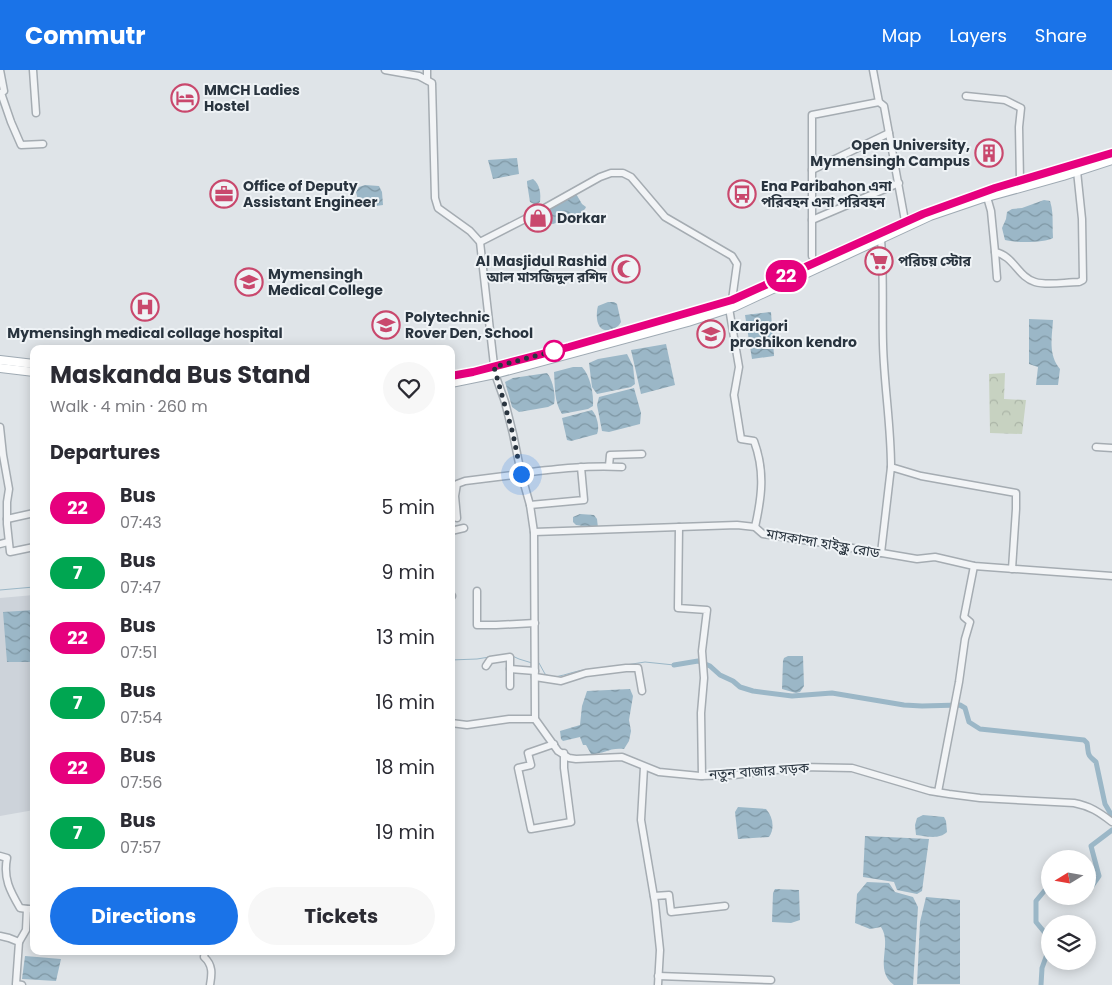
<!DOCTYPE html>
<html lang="en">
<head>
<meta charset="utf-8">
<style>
  body { margin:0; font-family:Poppins,"Noto Sans Bengali",sans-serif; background:#f7f7f7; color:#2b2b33; height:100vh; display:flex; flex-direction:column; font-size:19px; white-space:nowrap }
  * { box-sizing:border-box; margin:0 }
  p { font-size:16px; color:#7c7c81 }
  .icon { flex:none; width:28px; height:28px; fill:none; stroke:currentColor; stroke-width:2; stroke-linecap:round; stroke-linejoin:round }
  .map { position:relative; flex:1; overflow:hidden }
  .sheet { position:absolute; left:30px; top:275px; width:425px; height:610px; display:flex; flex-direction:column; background:#fff; border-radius:10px; box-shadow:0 2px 12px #0003 }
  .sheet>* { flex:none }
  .badge { padding:0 10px; border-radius:16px; font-size:18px; line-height:32px }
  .needle { width:32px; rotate:259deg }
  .tools { position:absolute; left:1041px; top:780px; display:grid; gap:10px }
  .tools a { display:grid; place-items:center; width:55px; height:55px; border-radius:50%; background:#fff; box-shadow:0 2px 12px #0003; font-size:25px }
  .you { position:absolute; width:25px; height:25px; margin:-12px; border:4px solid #fff; border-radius:50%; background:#1a73e8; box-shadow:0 0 0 8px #1a73e833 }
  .map>.badge { position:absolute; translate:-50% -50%; box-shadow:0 0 0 2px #fff }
  h2 { padding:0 20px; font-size:19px; line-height:45px }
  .round { display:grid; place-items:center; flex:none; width:52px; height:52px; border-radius:26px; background:#f7f7f7 }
  .headline { display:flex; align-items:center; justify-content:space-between; height:85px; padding:0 20px }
  h1 { font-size:24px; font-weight:700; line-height:38px }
  .primary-button { display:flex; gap:10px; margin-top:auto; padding:10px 20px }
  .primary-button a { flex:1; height:58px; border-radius:30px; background:#1a73e8; color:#fff; font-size:20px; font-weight:700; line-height:58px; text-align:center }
  .primary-button a+a { background:#f7f7f7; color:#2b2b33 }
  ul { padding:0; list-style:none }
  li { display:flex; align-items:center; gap:15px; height:65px; padding:0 20px }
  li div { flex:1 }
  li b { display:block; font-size:19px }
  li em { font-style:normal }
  li .badge { min-width:55px; font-weight:700; text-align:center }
  header { display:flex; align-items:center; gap:30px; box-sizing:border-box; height:70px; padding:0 25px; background:#1a73e8; color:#fff }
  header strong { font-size:24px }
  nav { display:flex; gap:28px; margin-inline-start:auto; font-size:18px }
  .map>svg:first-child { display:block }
  .built { fill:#cdd3da }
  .forest { fill:url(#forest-crowns) }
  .water { fill:url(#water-waves) }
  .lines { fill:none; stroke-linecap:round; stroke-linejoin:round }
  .stream { stroke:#9bb7c7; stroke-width:1 }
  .canal { stroke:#9bb7c7; stroke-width:5 }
  .minor-casing { stroke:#a5acb2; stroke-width:9 }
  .major-casing { stroke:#9faab3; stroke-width:10 }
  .minor { stroke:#f2f4f6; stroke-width:6 }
  .major { stroke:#fff; stroke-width:8 }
  .line-casing { stroke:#fff; stroke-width:11 }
  .line { stroke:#e6007e; stroke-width:8 }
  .walk { stroke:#29343f; stroke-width:5; stroke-dasharray:0 9 }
  .stop-dot { fill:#fff; stroke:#e6007e; stroke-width:2.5 }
  .labels { text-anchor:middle; stroke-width:4; stroke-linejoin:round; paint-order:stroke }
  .poi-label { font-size:14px; font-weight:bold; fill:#29343f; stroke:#eff3f6; text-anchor:start }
  .street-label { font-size:14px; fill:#29343f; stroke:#eff3f6 }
</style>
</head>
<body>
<header>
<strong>Commutr</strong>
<nav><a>Map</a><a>Layers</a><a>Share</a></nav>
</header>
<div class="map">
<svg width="1112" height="915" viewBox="0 0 1112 915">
  <defs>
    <pattern id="forest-crowns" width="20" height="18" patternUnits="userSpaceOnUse" patternTransform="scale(1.25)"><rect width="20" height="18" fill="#c7d2c1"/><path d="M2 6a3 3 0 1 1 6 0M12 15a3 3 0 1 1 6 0" fill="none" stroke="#abb5a7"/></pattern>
    <pattern id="water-waves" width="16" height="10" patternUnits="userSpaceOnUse" patternTransform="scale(1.25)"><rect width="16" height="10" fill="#9bb7c7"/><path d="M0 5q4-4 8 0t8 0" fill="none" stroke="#7e96a3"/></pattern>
  </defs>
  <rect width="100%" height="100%" fill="#dfe4e8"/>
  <!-- built -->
  <path class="built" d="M 34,525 L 34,740 L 0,746 L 0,528 Z"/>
  <!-- forest -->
  <path class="forest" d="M 1005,303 L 1004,329 L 1026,330 L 1022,364 L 990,363 L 989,304 Z"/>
  <!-- water -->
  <g class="water">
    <path d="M 517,88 L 519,104 L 493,109 L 488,90 Z"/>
    <path d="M 533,109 C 540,115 541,123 540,132 L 536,135 L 530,132 L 527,113 L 527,111 Z"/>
    <path d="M 365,115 L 379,116 L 382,122 L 383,135 C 374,136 367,138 359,134 L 356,122 L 359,117 Z"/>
    <path d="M 575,122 L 582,134 L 586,137 L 585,139 L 578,145 L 553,154 L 549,153 L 543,141 Z"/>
    <path d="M 1044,130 L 1050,131 C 1054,143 1052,155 1053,168 C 1045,173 1015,173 1005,170 L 1002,158 L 1006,149 L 1007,142 L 1012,139 L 1022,138 Z"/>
    <path d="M 608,232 L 614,232 L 617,234 L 621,252 C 619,256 617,257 612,259 C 597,265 595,247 598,236 Z"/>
    <path d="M 771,242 L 774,286 L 752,289 L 745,245 Z"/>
    <path d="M 1029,249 L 1053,250 C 1052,267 1048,285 1060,299 L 1058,315 L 1036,315 L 1038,297 L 1029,294 Z"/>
    <path d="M 666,274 L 675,315 L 641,324 L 631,280 Z"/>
    <path d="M 627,284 L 633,296 L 635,314 L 631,317 L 597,324 L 592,317 L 589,293 L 598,289 Z"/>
    <path d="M 573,297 L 582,297 C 590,305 594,324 593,336 L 588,339 L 562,344 C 554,332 555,316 554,302 Z"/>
    <path d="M 547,303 C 553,310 556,326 554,334 L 548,337 L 519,342 L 512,337 L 505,312 L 513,308 Z"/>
    <path d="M 634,318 L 641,343 L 640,354 L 609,362 L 602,361 L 597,335 L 599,327 Z"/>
    <path d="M 592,340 C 597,346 600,357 597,364 L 571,371 L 567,370 L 562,348 Z"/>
    <path d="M 580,444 L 594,445 L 597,449 L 598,458 L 576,455 L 573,452 L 573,447 Z"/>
    <path d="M 34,540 L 34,592 L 7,592 L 3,542 Z"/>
    <path d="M 788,586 L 803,586 L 804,616 L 800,622 L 796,623 L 782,619 L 783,591 L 784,588 Z"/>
    <path d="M 630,619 L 633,626 L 629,650 L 631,661 L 629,671 L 624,679 C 610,677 604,684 591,684 L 586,675 L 583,675 L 580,667 L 563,671 L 561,669 L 560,661 L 580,655 L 582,636 L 587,621 Z"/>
    <path d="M 738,737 L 766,739 C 773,747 775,758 769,767 L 738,769 L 735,742 Z"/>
    <path d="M 923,745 L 944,747 L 946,751 L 947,762 C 939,770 926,766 916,765 L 915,755 L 917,748 Z"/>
    <path d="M 865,766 L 929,769 L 922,821 L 917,824 L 897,820 L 894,812 L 863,807 Z"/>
    <path d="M 867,812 L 889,813 L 895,822 L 913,827 L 918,837 L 913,915 L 894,915 C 873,899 893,875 881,857 L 870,859 L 855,853 L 857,824 Z"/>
    <path d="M 775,819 L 799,820 L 800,850 L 791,853 L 772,852 L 773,823 Z"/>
    <path d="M 926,827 L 960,830 L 960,914 L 917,914 L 920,852 Z"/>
    <path d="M 25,886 L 61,889 L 56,911 L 22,909 Z"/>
  </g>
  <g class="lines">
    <!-- stream -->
    <g class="stream">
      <path d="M 0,520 L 34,517"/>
      <path d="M 451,590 L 477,589 L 508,584 L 519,589 L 532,593"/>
      <path d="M 539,593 L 545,604 L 549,606"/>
      <path d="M 626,595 L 645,592 L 674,595"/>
      <path d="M 555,607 C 567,605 577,600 590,599"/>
    </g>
    <!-- canal -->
    <g class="canal">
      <path d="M 674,595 L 698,591 L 710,596 L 720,605 L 733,611 L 740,617 L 753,621 L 792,626 L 832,623 L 904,635 L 922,636 L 960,635 L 965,638 L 969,652 L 980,659 L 1084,670 L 1087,673 C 1089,684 1086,684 1096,692 L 1105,734 L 1112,746"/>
      <path d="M 1088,817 L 1092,816 L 1099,806 L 1091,776 L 1112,760"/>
      <path d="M 1050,819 L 1046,819 L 1036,831 L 1036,852 L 1050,869"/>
      <path d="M 1041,915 L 1042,898 L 1050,876"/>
    </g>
    <!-- minor casing -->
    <g class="minor-casing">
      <g id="minor">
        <path d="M 0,0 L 4,21 L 1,23 L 11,52 L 21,75 L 43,74"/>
        <path d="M 33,0 L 36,43"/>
        <path d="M 385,0 L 419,6 L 432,13 L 435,128 L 438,138 L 470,161 L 480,172 L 495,304 L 505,332 L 513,364 L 521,403 L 530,435 L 534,462 L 535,649 L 558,681 L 569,688 L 576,689 L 622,687 L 659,702 L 700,706 L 734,705 L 801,697 L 852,698 L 930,721 L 949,724 L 980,728 L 1074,733 C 1090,736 1099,742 1112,752"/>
        <path d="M 873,0 L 879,32 L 884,36 L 905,151"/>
        <path d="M 427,10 L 427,0"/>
        <path d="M 966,26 L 1005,30 L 1021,38 L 1019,57 L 1020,111"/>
        <path d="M 812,100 L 889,63"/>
        <path d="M 987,127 L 991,141 L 995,182 C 1014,186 1018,207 1035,212 C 1048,216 1065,212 1079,212 L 1083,210 L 1082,149 L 1077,101"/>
        <path d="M 812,150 L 899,113"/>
        <path d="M 881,170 C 884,204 882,239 883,274 C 884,315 891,355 891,397"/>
        <path d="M 480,172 L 525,149 L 600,107 L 611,103 L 623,103 L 631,107 L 665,147 L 732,186 L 737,194 L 732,230"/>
        <path d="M 995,182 L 997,208"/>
        <path d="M 812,186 L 812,45 L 879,32"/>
        <path d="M 729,238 L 739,297 L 734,325 L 741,369 L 754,371 C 765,401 762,426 755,457"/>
        <path d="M 0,357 L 3,385 L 9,419 L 7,432 L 7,454 L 10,482 L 34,477"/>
        <path d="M 1096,377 L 1112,378"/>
        <path d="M 609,396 L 610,385 L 642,384"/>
        <path d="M 521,403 C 555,399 588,395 622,397"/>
        <path d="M 530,435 L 584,430 L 581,397"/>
        <path d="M 457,448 L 455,426 L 457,414 L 465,411 L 521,404"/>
        <path d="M 7,449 L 34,443"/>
        <path d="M 679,457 L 678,538 L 707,540 L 702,581 L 704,608 L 701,643 L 702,706"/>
        <path d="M 451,461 L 464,458"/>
        <path d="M 534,462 L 737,455 L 755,457 L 763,464 L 823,473 L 917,489 L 935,487 L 974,496 L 1112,506"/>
        <path d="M 0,474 L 8,472"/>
        <path d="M 881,483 L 891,397 L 921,406 L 1016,423 L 1016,439 L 1012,499"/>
        <path d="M 477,521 L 477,555 L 496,555 L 535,553"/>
        <path d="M 451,526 L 452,526"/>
        <path d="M 486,596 L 490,590 L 510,587 L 510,616"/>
        <path d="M 510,599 L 535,601"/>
        <path d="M 535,607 L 561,611 L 586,603 L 626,598 L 638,598 L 642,621"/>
        <path d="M 451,653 L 467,655 L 509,649 L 535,649"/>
        <path d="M 554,674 L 528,683 L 531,695 L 518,698 L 531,759 L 571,752 L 564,698 L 564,683"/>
        <path d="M 644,697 L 641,750 L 655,833 L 660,880 L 658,915"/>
        <path d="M 938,722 L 959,612 L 965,569 L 970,552 L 964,547 L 974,496"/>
        <path d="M 0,786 L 7,788 C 3,808 10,821 20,838 L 27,839"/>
        <path d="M 654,826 L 669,825 L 671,842 L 725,836"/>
        <path d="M 0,866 L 9,868 L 19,872 L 16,914 L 22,915"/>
        <path d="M 19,872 L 26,860 L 27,839 L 34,839"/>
        <path d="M 205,881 L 204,887 C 213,895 212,904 210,915"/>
        <path d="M 658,906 L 771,910"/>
      </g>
    </g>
    <!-- major casing -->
    <g class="major-casing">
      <g id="major">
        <path d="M 971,126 L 1112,83"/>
        <path d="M 0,290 L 34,294"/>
        <path d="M 0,298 L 34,302"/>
        <path d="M 451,306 L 473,302 L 569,277 L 732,230 L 925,143"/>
        <path d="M 451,313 L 495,304 L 688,252 L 734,237 L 930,146 L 980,129 L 1063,106 L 1112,90"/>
      </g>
    </g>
    <!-- minor -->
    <use href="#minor" class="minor"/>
    <!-- major -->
    <use href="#major" class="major"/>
  </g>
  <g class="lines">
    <!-- line casing -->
    <g class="line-casing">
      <path id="line" d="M 451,306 L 473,302 L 569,277 L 732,230 L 923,144 L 995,118 L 1112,83"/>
    </g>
    <!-- line -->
    <use href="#line" class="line"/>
    <!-- walk -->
    <path class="walk" d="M 521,404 L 513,364 L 494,297 L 554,281"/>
  </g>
  <!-- icons -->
  <defs>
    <g id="hotel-ring" transform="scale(1.4375)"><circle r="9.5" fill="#eff3f6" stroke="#c9486d" stroke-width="1.5"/><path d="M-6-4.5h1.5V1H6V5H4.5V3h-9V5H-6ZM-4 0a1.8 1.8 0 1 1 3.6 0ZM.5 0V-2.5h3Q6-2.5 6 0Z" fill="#c9486d"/></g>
    <g id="building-ring" transform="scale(1.4375)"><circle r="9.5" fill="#eff3f6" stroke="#c9486d" stroke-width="1.5"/><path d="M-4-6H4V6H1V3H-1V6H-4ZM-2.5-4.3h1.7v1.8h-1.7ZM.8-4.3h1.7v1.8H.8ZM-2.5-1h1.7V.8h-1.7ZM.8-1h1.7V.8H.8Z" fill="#c9486d"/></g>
    <g id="office-ring" transform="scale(1.4375)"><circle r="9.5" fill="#eff3f6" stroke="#c9486d" stroke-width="1.5"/><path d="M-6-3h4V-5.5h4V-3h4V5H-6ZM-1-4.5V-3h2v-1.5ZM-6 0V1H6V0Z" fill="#c9486d"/></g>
    <g id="bus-ring" transform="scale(1.4375)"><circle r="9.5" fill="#eff3f6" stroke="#c9486d" stroke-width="1.5"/><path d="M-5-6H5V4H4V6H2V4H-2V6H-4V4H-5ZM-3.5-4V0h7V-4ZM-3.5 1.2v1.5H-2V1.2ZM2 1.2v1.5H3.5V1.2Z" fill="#c9486d"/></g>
    <g id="shop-ring" transform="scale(1.4375)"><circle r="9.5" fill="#eff3f6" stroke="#c9486d" stroke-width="1.5"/><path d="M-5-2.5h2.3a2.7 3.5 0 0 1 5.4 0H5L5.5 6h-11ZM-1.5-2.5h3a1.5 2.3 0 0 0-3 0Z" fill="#c9486d"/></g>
    <g id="supermarket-ring" transform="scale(1.4375)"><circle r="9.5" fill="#eff3f6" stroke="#c9486d" stroke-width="1.5"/><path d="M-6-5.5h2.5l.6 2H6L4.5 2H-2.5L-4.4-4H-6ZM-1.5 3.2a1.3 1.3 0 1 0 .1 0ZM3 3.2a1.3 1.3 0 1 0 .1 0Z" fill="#c9486d"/></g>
    <g id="mosque-ring" transform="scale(1.4375)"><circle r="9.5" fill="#eff3f6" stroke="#c9486d" stroke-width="1.5"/><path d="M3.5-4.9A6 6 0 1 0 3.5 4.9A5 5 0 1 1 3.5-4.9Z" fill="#c9486d"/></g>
    <g id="university-ring" transform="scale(1.4375)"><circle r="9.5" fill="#eff3f6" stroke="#c9486d" stroke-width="1.5"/><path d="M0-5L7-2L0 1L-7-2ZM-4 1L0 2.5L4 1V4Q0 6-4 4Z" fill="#c9486d"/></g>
    <g id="hospital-ring" transform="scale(1.4375)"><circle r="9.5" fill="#eff3f6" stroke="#c9486d" stroke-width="1.5"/><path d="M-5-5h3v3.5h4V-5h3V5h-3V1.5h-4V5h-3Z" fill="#c9486d"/></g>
    <g id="school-ring" transform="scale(1.4375)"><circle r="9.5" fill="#eff3f6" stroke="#c9486d" stroke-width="1.5"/><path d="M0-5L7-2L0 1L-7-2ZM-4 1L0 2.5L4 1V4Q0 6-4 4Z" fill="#c9486d"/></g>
  </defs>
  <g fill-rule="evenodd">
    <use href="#hotel-ring" x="185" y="28"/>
    <use href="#building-ring" x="989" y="83"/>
    <use href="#office-ring" x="224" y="124"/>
    <use href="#bus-ring" x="742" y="124"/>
    <use href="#shop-ring" x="538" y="148"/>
    <use href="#supermarket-ring" x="879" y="191"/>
    <use href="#mosque-ring" x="626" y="199"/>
    <use href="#university-ring" x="249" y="212"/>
    <use href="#hospital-ring" x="145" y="237"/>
    <use href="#school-ring" x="386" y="255"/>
    <use href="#university-ring" x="711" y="264"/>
  </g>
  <!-- markers -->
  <circle class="stop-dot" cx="554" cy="281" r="10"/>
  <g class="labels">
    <!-- poi labels -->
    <g class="poi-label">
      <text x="204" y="25">MMCH Ladies<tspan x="204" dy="16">Hostel</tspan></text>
      <text x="970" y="80" text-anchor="end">Open University,<tspan x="970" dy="16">Mymensingh Campus</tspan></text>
      <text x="243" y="121">Office of Deputy<tspan x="243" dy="16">Assistant Engineer</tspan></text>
      <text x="761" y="121">Ena Paribahon এনা<tspan x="761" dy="16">পরিবহন এনা পরিবহন</tspan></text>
      <text x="557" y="153">Dorkar</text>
      <text x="607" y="196" text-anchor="end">Al Masjidul Rashid<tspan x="607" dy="16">আল মাসজিদুল রশিদ</tspan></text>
      <text x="898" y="196">পরিচয় স্টোর</text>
      <text x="268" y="209">Mymensingh<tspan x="268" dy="16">Medical College</tspan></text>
      <text x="405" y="252">Polytechnic<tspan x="405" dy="16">Rover Den, School</tspan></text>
      <text x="730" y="261">Karigori<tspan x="730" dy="16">proshikon kendro</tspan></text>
      <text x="145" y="268" text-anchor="middle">Mymensingh medical collage hospital</text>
    </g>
    <!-- street labels -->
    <g class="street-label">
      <text transform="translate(823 473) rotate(10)" y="5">মাসকান্দা হাইস্কুল রোড</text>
      <text transform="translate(759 701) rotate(-4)" y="5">নতুন বাজার সড়ক</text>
    </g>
  </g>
</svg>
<div class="tools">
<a><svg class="needle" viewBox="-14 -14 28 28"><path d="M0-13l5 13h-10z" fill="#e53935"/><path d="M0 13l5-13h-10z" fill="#7c7c81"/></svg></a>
<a><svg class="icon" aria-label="layers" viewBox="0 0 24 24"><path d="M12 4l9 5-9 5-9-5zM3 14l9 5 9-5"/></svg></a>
</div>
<div class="you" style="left:521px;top:404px"></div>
<b class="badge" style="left:786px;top:206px;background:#e6007e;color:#fff">22</b>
<section class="sheet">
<div class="headline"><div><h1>Maskanda Bus Stand</h1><p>Walk · 4 min · 260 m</p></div><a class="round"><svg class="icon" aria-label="heart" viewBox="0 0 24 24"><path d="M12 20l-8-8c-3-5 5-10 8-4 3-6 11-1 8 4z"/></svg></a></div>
<h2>Departures</h2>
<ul>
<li><span class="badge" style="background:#e6007e;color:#fff">22</span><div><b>Bus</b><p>07:43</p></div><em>5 min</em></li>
<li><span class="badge" style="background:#00a651;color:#fff">7</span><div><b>Bus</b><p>07:47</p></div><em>9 min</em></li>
<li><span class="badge" style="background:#e6007e;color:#fff">22</span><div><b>Bus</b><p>07:51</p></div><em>13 min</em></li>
<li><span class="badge" style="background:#00a651;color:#fff">7</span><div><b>Bus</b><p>07:54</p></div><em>16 min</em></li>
<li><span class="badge" style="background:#e6007e;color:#fff">22</span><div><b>Bus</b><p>07:56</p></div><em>18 min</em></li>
<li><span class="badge" style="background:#00a651;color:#fff">7</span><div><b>Bus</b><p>07:57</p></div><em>19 min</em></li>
</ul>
<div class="primary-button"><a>Directions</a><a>Tickets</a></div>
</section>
</div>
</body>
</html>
